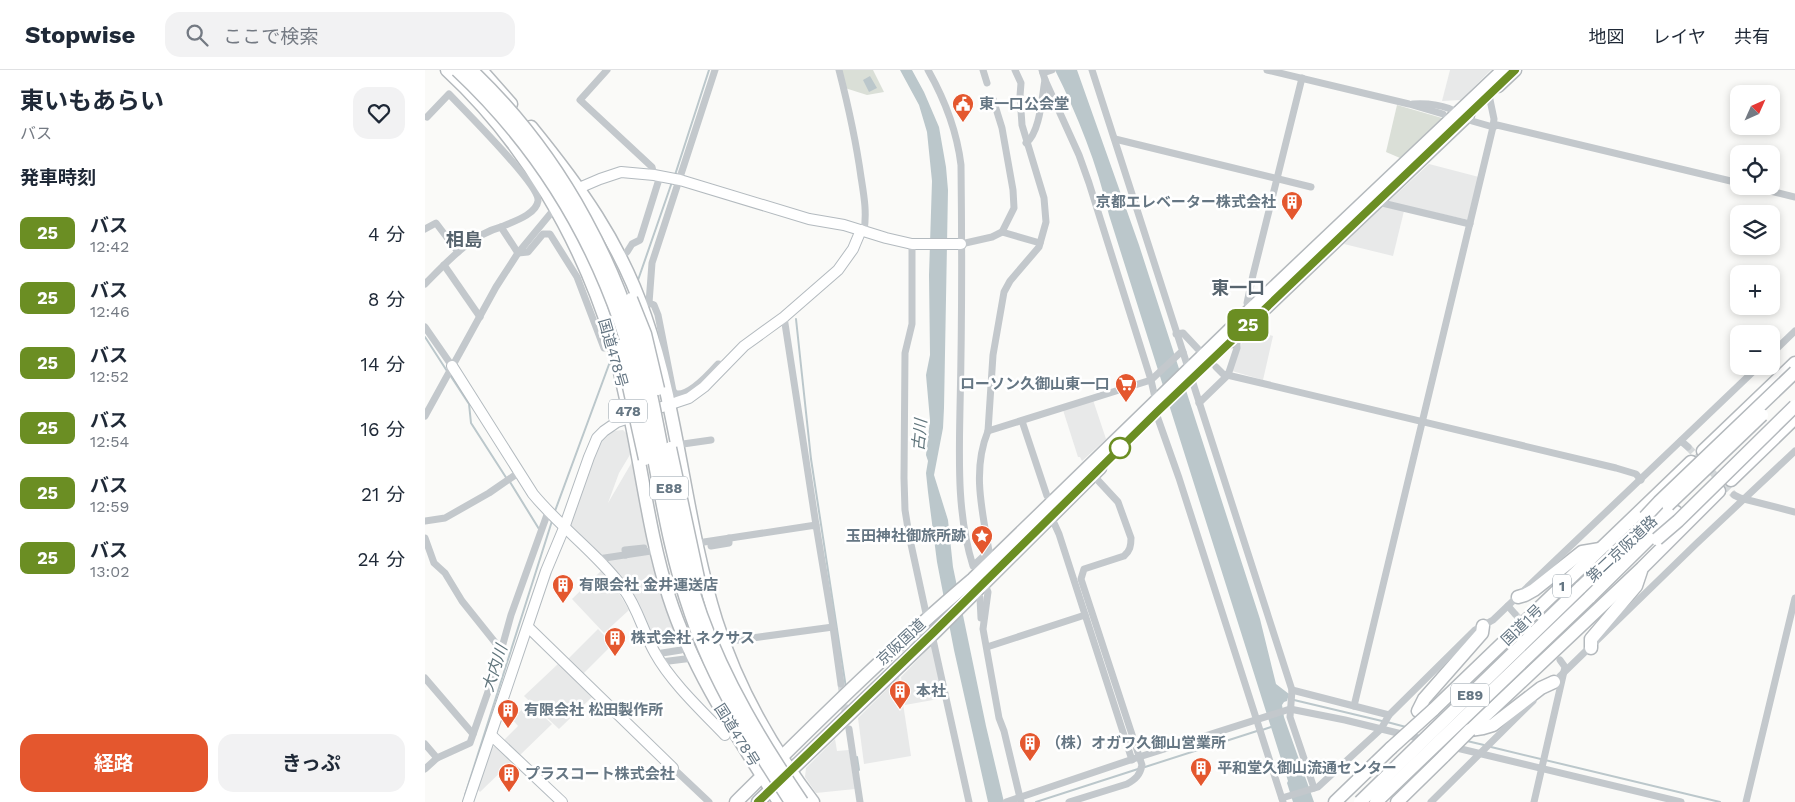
<!DOCTYPE html>
<html lang="ja">
<head>
<meta charset="utf-8">
<style>
  body { margin:0; font-family:"Work Sans","Noto Sans JP",sans-serif; background:#f2f2f3; color:#1f2937; height:100vh; display:flex; flex-direction:column; font-size:19px; white-space:nowrap }
  * { box-sizing:border-box; margin:0 }
  p { font-size:16px; color:#747a83 }
  .icon { flex:none; width:28px; height:28px; fill:none; stroke:currentColor; stroke-width:2; stroke-linecap:round; stroke-linejoin:round }
  .map { position:relative; flex:1; overflow:hidden }
  .drawer { display:flex; flex-direction:column; background:#fff; width:425px }
  .drawer>* { flex:none }
  .badge { padding:0 10px; border-radius:8px; font-size:18px; line-height:32px }
  .needle { width:32px; rotate:45deg }
  .buttons { position:absolute; left:1305px; top:15px; display:grid; gap:10px }
  .buttons a { display:grid; place-items:center; width:50px; height:50px; border-radius:10px; background:#fff; box-shadow:0 2px 8px #0003; font-size:25px }
  .map>.badge { position:absolute; translate:-50% -50%; box-shadow:0 0 0 2px #fff }
  h2 { padding:0 20px; font-size:19px; line-height:45px }
  .round { display:grid; place-items:center; flex:none; width:52px; height:52px; border-radius:15px; background:#f2f2f3 }
  .head { display:flex; align-items:center; justify-content:space-between; height:85px; padding:0 20px }
  h1 { font-size:24px; font-weight:700; line-height:38px }
  .action { display:flex; gap:10px; margin-top:auto; padding:10px 20px }
  .action a { flex:1; height:58px; border-radius:15px; background:#e4572e; color:#fff; font-size:20px; font-weight:700; line-height:58px; text-align:center }
  .action a+a { background:#f2f2f3; color:#1f2937 }
  ul { padding:0; list-style:none }
  li { display:flex; align-items:center; gap:15px; height:65px; padding:0 20px }
  li div { flex:1 }
  li b { display:block; font-size:19px }
  li em { font-style:normal }
  li .badge { min-width:55px; font-weight:700; text-align:center }
  header { display:flex; align-items:center; gap:30px; box-sizing:border-box; height:70px; padding:0 25px; background:#fff; border-bottom:1px solid #e0e1e3 }
  header strong { font-size:24px }
  nav { display:flex; gap:28px; margin-inline-start:auto; font-size:18px }
  .search { width:350px; height:45px; background:#f2f2f3; display:flex; align-items:center; gap:12px; box-sizing:border-box; padding:0 18px; border-radius:15px; color:#747a83; font-size:19px }
  main { display:flex; flex:1; min-height:0 }
  .map>svg:first-child { display:block }
  .built { fill:#e8e9e9 }
  .green { fill:#dadfd7 }
  .water { fill:#bbc7cb }
  .lines { fill:none; stroke-linecap:round; stroke-linejoin:round }
  .stream { stroke:#bbc7cb; stroke-width:2 }
  .street-tunnel { stroke:#d5d9db; stroke-width:7; stroke-dasharray:7 3.5; stroke-linecap:butt }
  .secondary-casing { stroke:#b3babf; stroke-width:12 }
  .highway-casing { stroke:#b4b9bd; stroke-width:15 }
  .street { stroke:#c3c8cc; stroke-width:7 }
  .secondary { stroke:#fff; stroke-width:10 }
  .highway { stroke:#fff; stroke-width:12 }
  .highway-bridge-casing { stroke:#b4b9bd; stroke-width:15; stroke-linecap:butt }
  .highway-bridge { stroke:#fff; stroke-width:12 }
  .line-casing { stroke:#fff; stroke-width:11 }
  .line { stroke:#6b8e23; stroke-width:8 }
  .stop-dot { fill:#fff; stroke:#6b8e23; stroke-width:2.5 }
  .labels { text-anchor:middle; stroke-width:5; stroke-linejoin:round; paint-order:stroke }
  .shield { fill:#fff; stroke:#939fa8; stroke-width:1 }
  .shield-label { font-size:14px; font-weight:bold; fill:#657683 }
  .poi-label { font-size:15px; font-weight:bold; fill:#657683; stroke:#fff; text-anchor:start }
  .street-label { font-size:15px; fill:#657683; stroke:#fff }
  .water-label { font-size:16px; font-style:italic; fill:#60757c; stroke:#fff }
  .quarter-label { font-size:18px; font-weight:bold; fill:#57646e; stroke:#fff }
</style>
</head>
<body>
<header>
<strong>Stopwise</strong>
<div class="search"><svg class="icon" aria-label="search" viewBox="0 0 24 24"><circle cx="10" cy="10" r="6"/><path d="M15 15l6 6"/></svg>ここで検索</div>
<nav><a>地図</a><a>レイヤ</a><a>共有</a></nav>
</header>
<main>
<section class="drawer">
<div class="head"><div><h1>東いもあらい</h1><p>バス</p></div><a class="round"><svg class="icon" aria-label="heart" viewBox="0 0 24 24"><path d="M12 20l-8-8c-3-5 5-10 8-4 3-6 11-1 8 4z"/></svg></a></div>
<h2>発車時刻</h2>
<ul>
<li><span class="badge" style="background:#6b8e23;color:#fff">25</span><div><b>バス</b><p>12:42</p></div><em>4 分</em></li>
<li><span class="badge" style="background:#6b8e23;color:#fff">25</span><div><b>バス</b><p>12:46</p></div><em>8 分</em></li>
<li><span class="badge" style="background:#6b8e23;color:#fff">25</span><div><b>バス</b><p>12:52</p></div><em>14 分</em></li>
<li><span class="badge" style="background:#6b8e23;color:#fff">25</span><div><b>バス</b><p>12:54</p></div><em>16 分</em></li>
<li><span class="badge" style="background:#6b8e23;color:#fff">25</span><div><b>バス</b><p>12:59</p></div><em>21 分</em></li>
<li><span class="badge" style="background:#6b8e23;color:#fff">25</span><div><b>バス</b><p>13:02</p></div><em>24 分</em></li>
</ul>
<div class="action"><a>経路</a><a>きっぷ</a></div>
</section>
<div class="map">
<svg width="1370" height="732" viewBox="0 0 1370 732">
  <rect width="100%" height="100%" fill="#fafaf8"/>
  <!-- built -->
  <g class="built">
    <path d="M 1025,0 L 1066,0 L 1036,30 L 1017,31 Z"/>
    <path d="M 1004,94 L 1054,107 L 1044,150 L 963,132 Z"/>
    <path d="M 959,135 L 979,141 L 968,186 L 919,174 Z"/>
    <path d="M 828,260 L 848,266 L 838,310 L 807,301 L 817,272 Z"/>
    <path d="M 668,330 L 681,369 L 657,391 L 655,387 L 653,387 L 638,340 Z"/>
    <path d="M 198,360 L 201,363 L 206,383 L 194,403 L 183,433 L 207,392 L 224,475 L 198,479 L 198,483 L 177,487 L 150,461 L 145,454 L 175,373 L 188,361 Z"/>
    <path d="M 224,483 L 238,531 L 254,574 L 231,577 L 208,524 L 180,490 Z"/>
    <path d="M 176,501 L 195,525 L 204,540 L 179,563 L 147,529 Z"/>
    <path d="M 173,559 L 188,574 L 156,606 L 141,591 Z"/>
    <path d="M 507,575 L 519,628 L 480,635 L 476,607 Z"/>
    <path d="M 133,594 L 168,626 L 134,659 L 99,626 Z"/>
    <path d="M 474,607 L 486,686 L 439,694 L 433,648 Z"/>
    <path d="M 104,633 L 127,654 L 93,687 L 77,672 L 93,656 L 87,649 Z"/>
    <path d="M 410,669 L 412,681 L 424,680 L 430,719 L 391,723 L 380,707 L 381,698 Z"/>
    <path d="M 71,676 L 87,691 L 55,722 L 51,718 L 67,677 Z"/>
  </g>
  <!-- green -->
  <g class="green">
    <path d="M 415,0 L 448,0 L 459,22 L 442,25 L 420,18 Z"/>
    <path d="M 972,35 L 1017,48 L 975,88 L 961,82 Z"/>
  </g>
  <!-- water -->
  <g class="water">
    <path d="M 475,0 L 487,0 L 499,22 L 514,57 L 521,97 L 523,120 L 519,338 L 518,358 L 509,405 L 523,450 L 528,497 L 561,656 L 579,732 L 563,732 L 529,580 L 512,492 L 503,422 L 501,403 L 503,391 L 501,385 L 505,350 L 501,305 L 505,285 L 504,205 L 507,111 L 502,62 L 494,35 Z"/>
    <path d="M 630,0 L 652,0 L 714,175 L 835,549 L 851,614 L 864,624 L 862,631 L 859,632 L 857,635 L 859,647 L 889,732 L 868,732 L 862,713 L 863,711 L 684,145 C 672,94 653,46 630,0 Z"/>
    <path d="M 445,6 L 452,18 L 444,22 L 438,10 Z"/>
  </g>
  <g class="lines">
    <!-- stream -->
    <g class="stream">
      <path d="M 250,105 L 284,0"/>
      <path d="M 212,213 L 247,112"/>
      <path d="M 371,249 L 386,389 L 421,618"/>
      <path d="M 0,267 L 22,301"/>
      <path d="M 25,305 L 44,334 L 46,353 L 82,409"/>
      <path d="M 85,412 L 114,459"/>
      <path d="M 130,441 L 186,289"/>
      <path d="M 869,630 L 957,651"/>
      <path d="M 962,652 L 981,657"/>
      <path d="M 837,660 L 846,657"/>
      <path d="M 1042,671 L 1059,675"/>
      <path d="M 1066,677 L 1295,732"/>
      <path d="M 432,687 L 434,700"/>
      <path d="M 720,697 L 832,661"/>
      <path d="M 40,725 L 127,451"/>
      <path d="M 611,732 L 713,699"/>
    </g>
    <!-- street-tunnel -->
    <g class="street-tunnel">
      <path d="M 777,283 L 791,297"/>
      <path d="M 1263,377 L 1309,425"/>
      <path d="M 1090,544 L 1130,584"/>
      <path d="M 416,614 L 421,647"/>
    </g>
    <!-- secondary casing -->
    <g class="secondary-casing">
      <g id="secondary">
        <path d="M 154,118 L 175,109 L 196,102 L 229,105 L 255,110 L 384,149 L 419,155 L 461,168 L 487,174 L 536,174"/>
        <path d="M 27,296 L 108,424 C 136,458 172,483 198,518 C 213,538 218,562 230,583 C 246,612 276,640 300,665"/>
        <path d="M 103,557 L 248,698"/>
        <path d="M 66,665 L 137,732"/>
        <path d="M 43,732 L 121,501 L 139,458 L 164,387 L 172,368 L 179,361 L 192,352 L 264,328 L 279,317 L 319,276 L 359,247 L 413,200 L 428,179 L 436,160"/>
      </g>
    </g>
    <!-- highway casing -->
    <g class="highway-casing">
      <g id="highway">
        <path d="M 22,0 C 100,72 156,169 187,270 C 194,295 199,321 205,346 C 218,406 225,468 244,527 C 268,602 312,666 354,732"/>
        <path d="M 56,0 L 86,34"/>
        <path d="M 1073,16 L 1090,0"/>
        <path d="M 106,57 C 154,116 195,172 220,246 C 254,344 260,451 291,550 C 312,617 346,677 388,732"/>
        <path d="M 806,271 L 1043,45"/>
        <path d="M 1278,381 L 1370,293"/>
        <path d="M 1306,410 L 1370,348"/>
        <path d="M 1155,518 L 1243,435"/>
        <path d="M 1093,527 L 1100,525 L 1109,520 L 1157,482 L 1175,479"/>
        <path d="M 1164,528 L 1251,442"/>
        <path d="M 1166,578 L 1166,569 L 1211,516 L 1216,501"/>
        <path d="M 1008,640 L 1266,392"/>
        <path d="M 993,641 L 999,629 L 1057,563 L 1058,556"/>
        <path d="M 1045,660 L 1217,498 L 1294,421"/>
        <path d="M 1045,660 L 1058,658 L 1068,655 L 1116,618 L 1129,612"/>
        <path d="M 311,732 C 388,656 465,579 548,509 L 827,238 L 1078,0"/>
        <path d="M 333,732 L 511,561 L 675,398"/>
        <path d="M 910,732 L 966,678"/>
        <path d="M 972,732 L 1019,686"/>
      </g>
    </g>
    <!-- street -->
    <g class="street">
      <path d="M 182,0 L 155,30 L 227,97 L 229,105"/>
      <path d="M 290,0 L 227,193 L 224,233 L 229,235 L 233,245 L 248,321 L 251,324 C 265,326 284,304 293,294 L 299,295"/>
      <path d="M 414,0 C 423,35 431,71 436,107 C 439,126 442,142 439,161"/>
      <path d="M 503,0 C 520,30 532,62 536,95 C 537,176 537,257 535,338 C 534,391 532,445 548,496 L 564,481"/>
      <path d="M 558,0 L 562,13"/>
      <path d="M 617,0 L 620,10 L 654,85 L 664,113 L 726,310 L 731,332 L 731,343 L 754,408 L 858,732"/>
      <path d="M 667,0 L 867,620 L 865,647 L 889,718"/>
      <path d="M 842,0 L 984,34 L 1018,44"/>
      <path d="M 618,3 L 627,0"/>
      <path d="M 988,34 C 1002,33 1021,35 1033,43"/>
      <path d="M 2,47 L 24,24 C 38,39 115,115 113,131 C 111,145 87,152 76,157 L 93,183 L 103,182 L 118,164 L 125,164 L 152,207 L 179,278"/>
      <path d="M 1047,51 L 1068,57 L 1072,55 L 1314,113"/>
      <path d="M 690,69 L 886,117"/>
      <path d="M 601,73 C 615,63 617,26 620,10"/>
      <path d="M 1325,116 L 1370,127"/>
      <path d="M 953,132 L 1045,154"/>
      <path d="M 0,159 L 11,153 L 33,182"/>
      <path d="M 577,162 L 615,173"/>
      <path d="M 487,174 L 487,254 L 480,283 L 479,408 L 480,440 L 484,465 L 502,548"/>
      <path d="M 536,174 L 567,167 L 577,162 L 589,138 L 588,120 L 577,58 L 568,29"/>
      <path d="M 202,182 L 207,174 L 215,170 L 235,106"/>
      <path d="M 19,195 L 55,247"/>
      <path d="M 0,214 C 22,192 46,165 76,157"/>
      <path d="M 827,238 L 822,233 L 828,205 L 877,8"/>
      <path d="M 359,247 L 391,455"/>
      <path d="M 0,257 L 27,296"/>
      <path d="M 751,264 L 758,263 L 773,279"/>
      <path d="M 1346,284 L 1370,261"/>
      <path d="M 791,297 L 798,304 L 1191,398 L 1211,404 L 1216,410"/>
      <path d="M 774,333 L 803,305 L 812,278 L 812,265"/>
      <path d="M 0,346 L 71,217 L 93,183 L 131,137"/>
      <path d="M 597,351 L 622,426"/>
      <path d="M 563,361 L 726,310 L 755,283 L 758,282"/>
      <path d="M 1256,371 L 1263,377"/>
      <path d="M 251,375 L 286,370"/>
      <path d="M 1309,425 L 1315,428 L 1370,442"/>
      <path d="M 0,451 L 20,448 L 64,423 L 93,403"/>
      <path d="M 629,453 L 634,464 L 707,690"/>
      <path d="M 0,468 L 9,493 L 20,503 L 37,531 L 77,581"/>
      <path d="M 279,472 L 391,455 L 408,557 L 416,614"/>
      <path d="M 286,476 L 304,473 L 304,468"/>
      <path d="M 564,481 C 557,440 547,400 563,361 L 568,285 L 579,222 L 585,211 L 614,177 L 621,152 L 619,128 L 597,55 L 595,26 L 596,13 L 590,0"/>
      <path d="M 201,485 L 200,480 L 219,478"/>
      <path d="M 173,489 L 226,481"/>
      <path d="M 559,512 L 563,522 L 558,559 L 574,648 L 579,661 L 596,732"/>
      <path d="M 555,528 L 556,548"/>
      <path d="M 1083,536 L 1090,544"/>
      <path d="M 507,565 L 544,732"/>
      <path d="M 305,571 L 408,557"/>
      <path d="M 562,577 L 660,545"/>
      <path d="M 231,584 L 256,580"/>
      <path d="M 236,592 L 268,588"/>
      <path d="M 0,608 L 48,664"/>
      <path d="M 1127,614 L 1271,474 L 1370,381"/>
      <path d="M 867,620 L 964,645"/>
      <path d="M 929,636 L 1068,57 L 1069,49 L 1064,25"/>
      <path d="M 424,659 L 435,732"/>
      <path d="M 1011,673 L 1256,732"/>
      <path d="M 0,674 L 12,688"/>
      <path d="M 248,698 L 284,732"/>
      <path d="M 0,699 L 12,688 L 45,673 L 71,599 L 86,545 L 123,442"/>
      <path d="M 857,728 L 893,717 L 956,659 L 964,645 L 1050,560 L 1068,550 L 1334,296"/>
      <path d="M 581,732 L 714,687 L 865,639 L 920,650 L 1001,670"/>
      <path d="M 644,732 L 702,714 C 711,709 715,705 717,695 L 656,509 L 659,499 L 699,486 C 705,481 706,476 706,468 L 693,432 L 668,405"/>
      <path d="M 1006,732 L 1108,631"/>
      <path d="M 1109,732 L 1140,597 L 1135,590"/>
      <path d="M 1321,732 L 1370,528"/>
    </g>
    <!-- secondary -->
    <use href="#secondary" class="secondary"/>
    <!-- highway -->
    <use href="#highway" class="highway"/>
    <!-- highway-bridge casing -->
    <g class="highway-bridge-casing">
      <g id="highway-bridge">
        <path d="M 32,0 C 127,89 188,201 217,328 C 233,400 241,473 266,544 C 289,612 327,672 366,732"/>
        <path d="M 46,0 C 138,87 198,202 226,325 C 242,399 251,474 276,545 C 300,612 337,673 377,732"/>
        <path d="M 206,229 L 220,264 L 233,319"/>
        <path d="M 195,276 L 220,389"/>
        <path d="M 245,378 L 273,508"/>
        <path d="M 1243,435 L 1337,345"/>
        <path d="M 1220,447 L 1234,432 L 1370,302"/>
        <path d="M 1232,469 L 1253,451 L 1370,336"/>
        <path d="M 966,678 L 1008,640"/>
        <path d="M 1019,686 L 1045,660"/>
        <path d="M 935,732 L 1155,518"/>
        <path d="M 951,732 L 1164,528"/>
      </g>
    </g>
    <!-- highway-bridge -->
    <use href="#highway-bridge" class="highway-bridge"/>
  </g>
  <g class="lines">
    <!-- line casing -->
    <g class="line-casing">
      <path id="line" d="M 333,732 L 510,561 L 731,343 L 1090,0"/>
    </g>
    <!-- line -->
    <use href="#line" class="line"/>
  </g>
  <!-- icons -->
  <defs>
    <g id="civic-pin" transform="scale(1.125)"><path d="M0 17L-7.5 6A9.5 9.5 0 1 1 7.5 6Z" fill="#e4572e" stroke="#fff"/><path d="M-.6-6.5H3V-4.5H.6V-3L4-1V1h2V6H-6V1h2V-1L-.6-3ZM-1.2 2.5V6h2.4V2.5Z" fill="#fff"/></g>
    <g id="building-pin" transform="scale(1.125)"><path d="M0 17L-7.5 6A9.5 9.5 0 1 1 7.5 6Z" fill="#e4572e" stroke="#fff"/><path d="M-4-6H4V6H1V3H-1V6H-4ZM-2.5-4.3h1.7v1.8h-1.7ZM.8-4.3h1.7v1.8H.8ZM-2.5-1h1.7V.8h-1.7ZM.8-1h1.7V.8H.8Z" fill="#fff"/></g>
    <g id="supermarket-pin" transform="scale(1.125)"><path d="M0 17L-7.5 6A9.5 9.5 0 1 1 7.5 6Z" fill="#e4572e" stroke="#fff"/><path d="M-6-5.5h2.5l.6 2H6L4.5 2H-2.5L-4.4-4H-6ZM-1.5 3.2a1.3 1.3 0 1 0 .1 0ZM3 3.2a1.3 1.3 0 1 0 .1 0Z" fill="#fff"/></g>
    <g id="sight-pin" transform="scale(1.125)"><path d="M0 17L-7.5 6A9.5 9.5 0 1 1 7.5 6Z" fill="#e4572e" stroke="#fff"/><path d="M0-6L1.8-2.2L6-1.7L2.9 1.2L3.7 5.4L0 3.3L-3.7 5.4L-2.9 1.2L-6-1.7L-1.8-2.2Z" fill="#fff"/></g>
  </defs>
  <g fill-rule="evenodd">
    <use href="#civic-pin" x="538" y="34"/>
    <use href="#building-pin" x="867" y="132"/>
    <use href="#supermarket-pin" x="701" y="314"/>
    <use href="#sight-pin" x="557" y="466"/>
    <use href="#building-pin" x="138" y="515"/>
    <use href="#building-pin" x="190" y="568"/>
    <use href="#building-pin" x="475" y="621"/>
    <use href="#building-pin" x="83" y="640"/>
    <use href="#building-pin" x="605" y="673"/>
    <use href="#building-pin" x="776" y="698"/>
    <use href="#building-pin" x="84" y="704"/>
  </g>
  <!-- markers -->
  <circle class="stop-dot" cx="695" cy="378" r="10"/>
  <g class="labels">
    <!-- shield labels -->
    <g class="shield">
      <rect x="184" y="329.5" width="38" height="23" rx="4"/>
      <rect x="225" y="406.5" width="38" height="23" rx="4"/>
      <rect x="1128" y="504.5" width="18" height="23" rx="4"/>
      <rect x="1026" y="613.5" width="38" height="23" rx="4"/>
    </g>
    <g class="shield-label">
      <text x="203" y="346">478</text>
      <text x="244" y="423">E88</text>
      <text x="1137" y="521">1</text>
      <text x="1045" y="630">E89</text>
    </g>
    <!-- poi labels -->
    <g class="poi-label">
      <text x="554" y="39">東一口公会堂</text>
      <text x="851" y="137" text-anchor="end">京都エレベーター株式会社</text>
      <text x="685" y="319" text-anchor="end">ローソン久御山東一口</text>
      <text x="541" y="471" text-anchor="end">玉田神社御旅所跡</text>
      <text x="154" y="520">有限会社 金井運送店</text>
      <text x="206" y="573">株式会社 ネクサス</text>
      <text x="491" y="626">本社</text>
      <text x="99" y="645">有限会社 松田製作所</text>
      <text x="621" y="678">（株）オガワ久御山営業所</text>
      <text x="792" y="703">平和堂久御山流通センター</text>
      <text x="100" y="709">プラスコート株式会社</text>
    </g>
    <!-- street labels -->
    <g class="street-label">
      <text transform="translate(188 283) rotate(74)" y="5">国道478号</text>
      <text transform="translate(1197 479) rotate(-43)" y="5">第二京阪道路</text>
      <text transform="translate(1097 555) rotate(-44)" y="5">国道1号</text>
      <text transform="translate(476 572) rotate(-43)" y="5">京阪国道</text>
      <text transform="translate(312 665) rotate(58)" y="5">国道478号</text>
    </g>
    <!-- water labels -->
    <g class="water-label">
      <text transform="translate(494 365) rotate(-85)" y="6">古川</text>
      <text transform="translate(69 598) rotate(-72)" y="6">大内川</text>
    </g>
    <!-- quarter labels -->
    <g class="quarter-label">
      <text x="39" y="176">相島</text>
      <text x="813" y="224">東一口</text>
    </g>
  </g>
</svg>
<div class="buttons">
<a><svg class="needle" viewBox="-14 -14 28 28"><path d="M0-13l5 13h-10z" fill="#e53935"/><path d="M0 13l5-13h-10z" fill="#747a83"/></svg></a>
<a><svg class="icon" aria-label="locate" viewBox="0 0 24 24"><circle cx="12" cy="12" r="6"/><path d="M12 2v4M12 18v4M2 12h4M18 12h4"/></svg></a>
<a><svg class="icon" aria-label="layers" viewBox="0 0 24 24"><path d="M12 4l9 5-9 5-9-5zM3 14l9 5 9-5"/></svg></a>
<a>+</a>
<a>−</a>
</div>
<b class="badge" style="left:823px;top:255px;background:#6b8e23;color:#fff">25</b>
</div>
</main>
</body>
</html>
